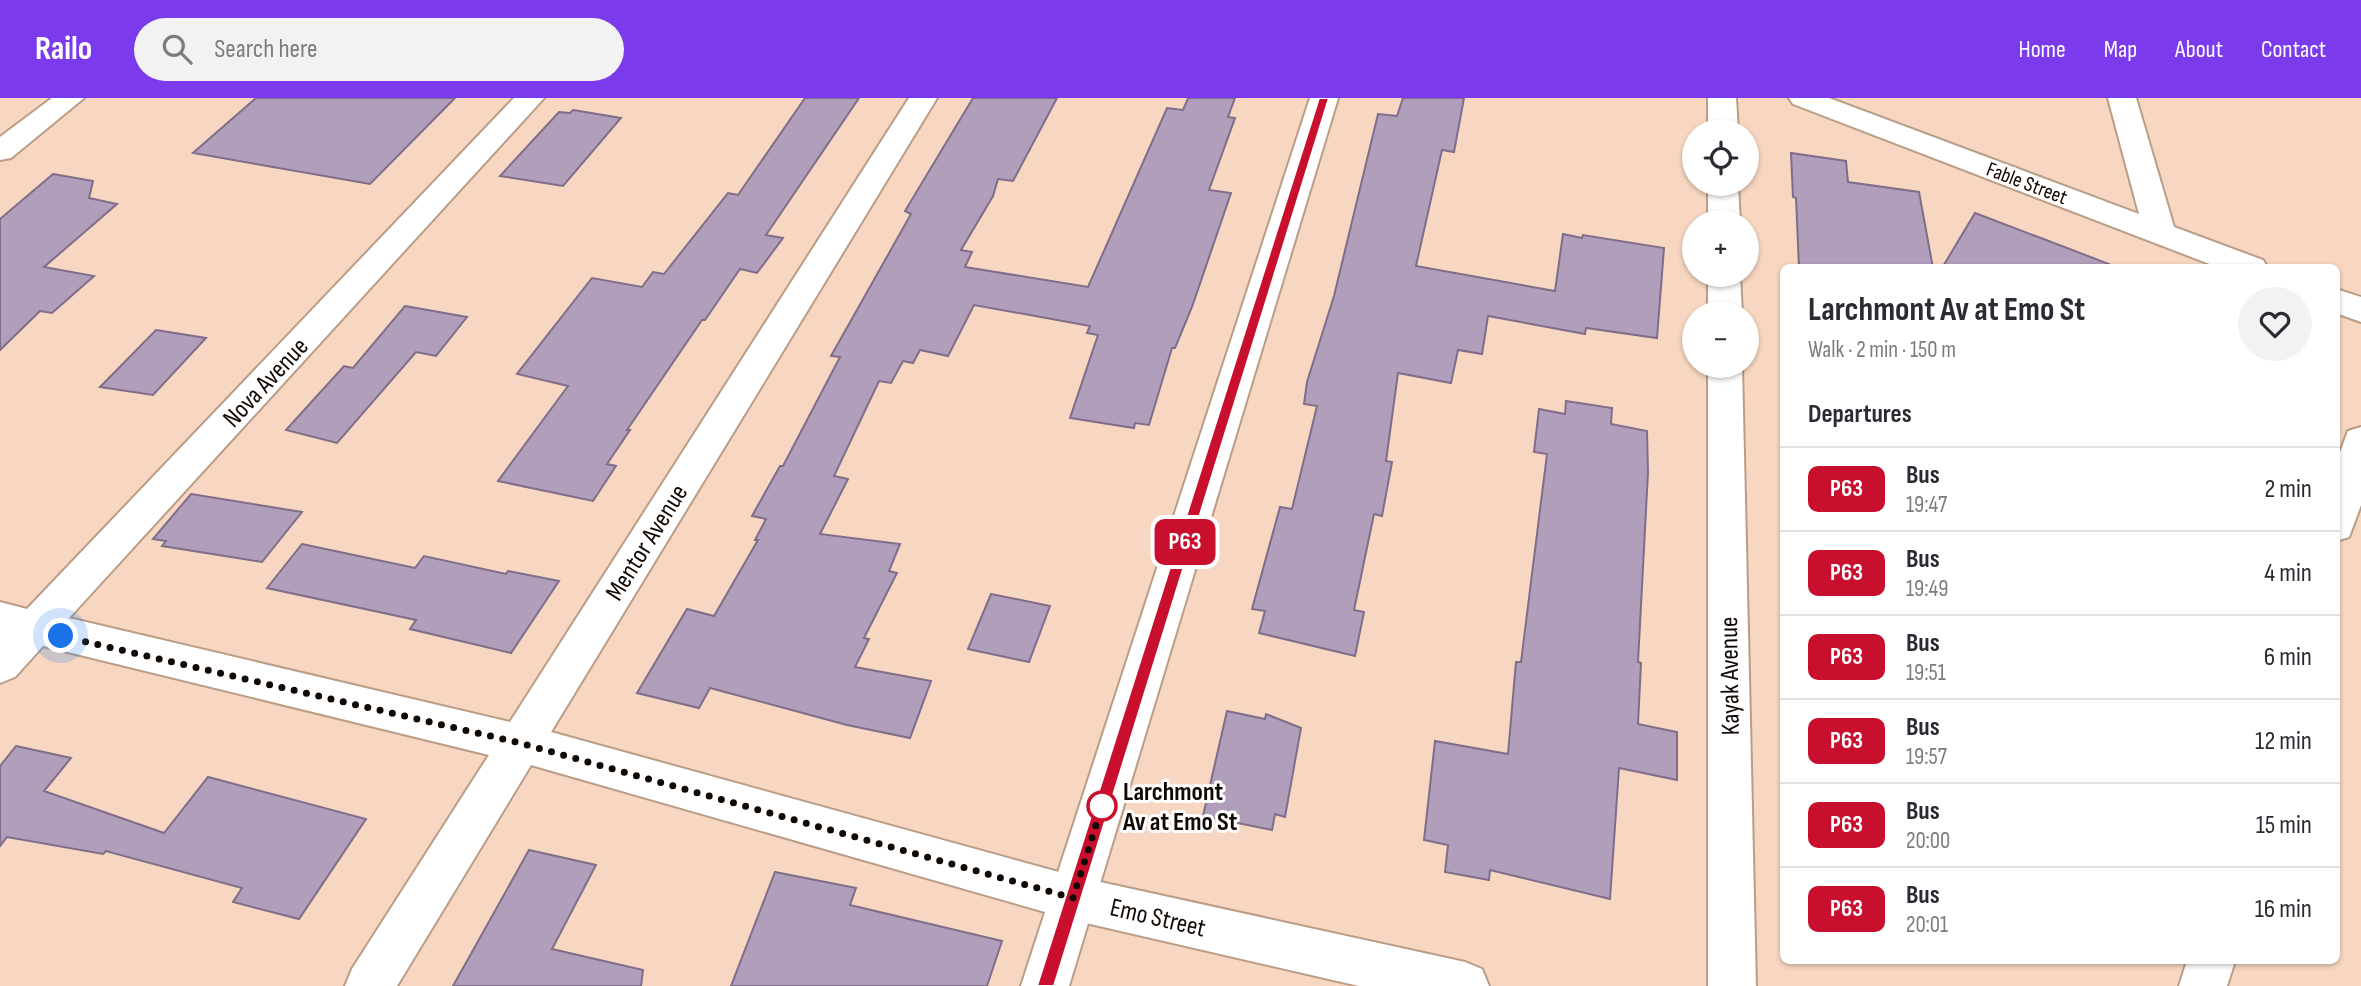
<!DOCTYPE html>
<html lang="en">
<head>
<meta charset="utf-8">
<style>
  body { margin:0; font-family:"Sofia Sans Condensed",sans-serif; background:#f2f2f3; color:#2b2b33; height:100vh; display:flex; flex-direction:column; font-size:26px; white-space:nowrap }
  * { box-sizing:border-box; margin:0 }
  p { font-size:23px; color:#7c7c81 }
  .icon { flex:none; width:38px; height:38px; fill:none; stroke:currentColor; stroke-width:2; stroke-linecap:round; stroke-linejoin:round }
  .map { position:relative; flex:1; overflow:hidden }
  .panel { position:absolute; left:1780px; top:166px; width:560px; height:700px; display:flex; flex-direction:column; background:#fff; border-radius:10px; box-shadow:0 2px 5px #0004 }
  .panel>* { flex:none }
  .badge { padding:0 14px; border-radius:10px; font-size:24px; line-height:46px }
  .buttons { position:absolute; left:1682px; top:21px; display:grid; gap:14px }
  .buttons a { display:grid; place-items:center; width:77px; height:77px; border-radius:50%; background:#fff; box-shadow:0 2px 5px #0004; font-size:35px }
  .you { position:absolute; width:35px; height:35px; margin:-18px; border:5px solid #fff; border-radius:50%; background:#1a73e8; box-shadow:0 0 0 10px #1a73e833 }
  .map>.badge { position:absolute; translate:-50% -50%; box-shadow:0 0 0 4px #fff }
  h2 { padding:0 28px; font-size:26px; line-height:63px }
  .round { display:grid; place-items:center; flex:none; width:74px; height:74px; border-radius:37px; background:#f2f2f3 }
  .headline { display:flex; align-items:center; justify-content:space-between; height:119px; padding:0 28px }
  h1 { font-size:33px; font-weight:700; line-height:52px }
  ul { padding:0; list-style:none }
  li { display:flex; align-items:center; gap:21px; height:84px; padding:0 28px; border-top:2px solid #e1e1e2 }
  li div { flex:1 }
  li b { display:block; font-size:26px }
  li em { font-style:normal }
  li .badge { min-width:77px; font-weight:700; text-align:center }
  header { display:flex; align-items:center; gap:42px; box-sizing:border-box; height:98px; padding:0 35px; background:#7c3aed; color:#fff }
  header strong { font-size:33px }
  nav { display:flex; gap:38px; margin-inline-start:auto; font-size:24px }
  .search { width:490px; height:63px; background:#f2f2f3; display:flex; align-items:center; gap:18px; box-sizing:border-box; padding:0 24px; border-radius:38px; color:#7c7c81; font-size:26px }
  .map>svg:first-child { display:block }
  .building { fill:#b09ebb; stroke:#7f6d89; stroke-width:2 }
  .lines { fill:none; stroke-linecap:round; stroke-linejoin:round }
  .minor-casing { stroke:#ba9d87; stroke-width:4 }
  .tertiary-casing { stroke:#ba9d87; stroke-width:4 }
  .minor { fill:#fff; fill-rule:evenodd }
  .tertiary { fill:#fff; fill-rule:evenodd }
  .line { fill:#c8102e; stroke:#fff; stroke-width:2 }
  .walk { stroke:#130904; stroke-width:7; stroke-dasharray:0 12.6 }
  .stop-dot { fill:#fff; stroke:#c8102e; stroke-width:3.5 }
  .labels { text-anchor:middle; stroke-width:6; stroke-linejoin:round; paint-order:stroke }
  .far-street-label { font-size:21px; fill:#130904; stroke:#fff }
  .street-label { font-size:26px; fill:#130904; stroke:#fff }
  .stop-label { font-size:26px; font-weight:bold; fill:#130904; stroke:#fff; text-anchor:start }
</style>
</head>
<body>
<header>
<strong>Railo</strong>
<div class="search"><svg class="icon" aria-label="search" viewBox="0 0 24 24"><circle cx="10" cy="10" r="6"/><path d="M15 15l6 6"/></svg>Search here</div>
<nav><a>Home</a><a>Map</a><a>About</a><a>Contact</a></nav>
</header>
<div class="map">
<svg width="2361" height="888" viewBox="0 0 2361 888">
  <rect width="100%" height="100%" fill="#f7d7c1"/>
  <!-- building -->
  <g class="building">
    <path d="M 256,0 L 455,0 L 370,86 L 193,55 Z"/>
    <path d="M 805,0 L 859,0 L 766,137 L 783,140 L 757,175 L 740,171 L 705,222 L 702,222 L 627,332 L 630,332 L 607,366 L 616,368 L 593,403 L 498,383 L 568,288 L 517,276 L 592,180 L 642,189 L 653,174 L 664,176 L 728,95 L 738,97 Z"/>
    <path d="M 973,0 L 1057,0 L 1013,83 L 998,81 L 993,98 L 961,152 L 972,154 L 965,169 L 1088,189 L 1167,10 L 1183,12 L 1188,0 L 1235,0 L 1228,19 L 1235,20 L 1209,92 L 1231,95 L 1192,209 L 1175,250 L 1172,250 L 1149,327 L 1135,325 L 1134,330 L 1070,320 L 1098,237 L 1087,235 L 1090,228 L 974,207 L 948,258 L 920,252 L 913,265 L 903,263 L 891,285 L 879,283 L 834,378 L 848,381 L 820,436 L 900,446 L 889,473 L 897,475 L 864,540 L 869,541 L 855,569 L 931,583 L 910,640 L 847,627 L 710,590 L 699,610 L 637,595 L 687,511 L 714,518 L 758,442 L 755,442 L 766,421 L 752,418 L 780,368 L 783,368 L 840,259 L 831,258 L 911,116 L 905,113 Z"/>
    <path d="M 1403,0 L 1464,0 L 1454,54 L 1442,52 L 1416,168 L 1555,193 L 1563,136 L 1582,140 L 1583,137 L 1664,150 L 1657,240 L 1586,230 L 1585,236 L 1488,218 L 1482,256 L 1458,252 L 1451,285 L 1398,275 L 1386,363 L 1392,364 L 1382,418 L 1374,416 L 1354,512 L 1364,514 L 1355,558 L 1259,535 L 1265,513 L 1252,511 L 1280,409 L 1292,411 L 1317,308 L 1304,306 L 1307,284 L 1334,198 L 1378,16 L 1397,18 Z"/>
    <path d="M 573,12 L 621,20 L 563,88 L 500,78 L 559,14 L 570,15 Z"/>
    <path d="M 1791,55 L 1846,63 L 1848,84 L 1919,94 L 1933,170 L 1799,170 L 1796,100 L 1793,99 Z"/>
    <path d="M 53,76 L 93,83 L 89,100 L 117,106 L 44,169 L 94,178 L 52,215 L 40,213 L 0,252 L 0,121 Z"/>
    <path d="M 1975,115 L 2109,166 L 2108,170 L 1942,170 Z"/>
    <path d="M 405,208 L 467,219 L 436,258 L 416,254 L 337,345 L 286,332 L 344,268 L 353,270 Z"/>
    <path d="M 156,232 L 206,240 L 153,297 L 100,289 Z"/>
    <path d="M 1566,303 L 1612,310 L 1611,326 L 1647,333 L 1648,374 L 1638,564 L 1641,565 L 1638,626 L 1677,634 L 1677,682 L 1619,670 L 1610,801 L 1490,772 L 1489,782 L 1445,774 L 1448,747 L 1424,742 L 1435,643 L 1508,656 L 1516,564 L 1521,564 L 1547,356 L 1534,354 L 1539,311 L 1565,316 Z"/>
    <path d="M 191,396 L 302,414 L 262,464 L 162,448 L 166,443 L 153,441 Z"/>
    <path d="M 302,446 L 415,470 L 424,458 L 506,476 L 508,473 L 559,483 L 511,555 L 410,531 L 416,522 L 267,490 Z"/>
    <path d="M 991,496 L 1050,508 L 1029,564 L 968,551 Z"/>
    <path d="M 1227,613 L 1265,621 L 1266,616 L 1301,630 L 1285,719 L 1275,716 L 1272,732 L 1203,718 Z"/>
    <path d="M 16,648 L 71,660 L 44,693 L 164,735 L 208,679 L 366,721 L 299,821 L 233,804 L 242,790 L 106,753 L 103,756 L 7,739 L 0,748 L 0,668 Z"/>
    <path d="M 529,752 L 596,767 L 552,851 L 643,872 L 641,888 L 453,888 Z"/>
    <path d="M 775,774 L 856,790 L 850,807 L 1002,843 L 987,888 L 731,888 Z"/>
  </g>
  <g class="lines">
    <!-- minor casing -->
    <g class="minor-casing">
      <g id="minor">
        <path d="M 52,0 L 84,0 L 11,60 L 0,62 L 0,39 Z"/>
        <path d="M 514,0 L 544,0 L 69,520 L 510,624 L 909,0 L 937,0 L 551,634 L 1073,778 L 1465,864 L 1482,871 L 1489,888 L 1359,888 L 1073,822 L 531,667 L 397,888 L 345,888 L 352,871 L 489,657 L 43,548 L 15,579 L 0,585 L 0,504 L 27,511 Z"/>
        <path d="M 1708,0 L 1736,0 L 1738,33 L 1708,33 Z"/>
        <path d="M 1789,0 L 1829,0 L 2139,116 L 2108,0 L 2136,0 L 2174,129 L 2263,162 L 2268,170 L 2220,170 L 1793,6 Z"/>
        <path d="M 1708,86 L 1738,86 L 1740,124 L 1708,124 Z"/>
        <path d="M 1708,177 L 1740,177 L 1742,215 L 1708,215 Z"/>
        <path d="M 2336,191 L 2361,199 L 2361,224 L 2336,215 Z"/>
        <path d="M 1708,268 L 1742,268 L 1756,888 L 1708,888 Z"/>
        <path d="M 2361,329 L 2361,407 L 2349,439 L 2336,443 L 2336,365 L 2348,333 Z"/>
        <path d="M 2187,863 L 2235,863 L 2227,888 L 2179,888 Z"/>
      </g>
    </g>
    <!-- tertiary casing -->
    <g class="tertiary-casing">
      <path id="tertiary" d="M 1310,0 L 1338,0 L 1069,888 L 1021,888 Z"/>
    </g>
    <!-- minor -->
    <use href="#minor" class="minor"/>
    <!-- tertiary -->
    <use href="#tertiary" class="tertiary"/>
  </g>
  <!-- line -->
  <path class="line" d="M 1319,0 L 1329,0 L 1054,888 L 1037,888 Z"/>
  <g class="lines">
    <!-- walk -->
    <path class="walk" d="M 61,538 L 520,645 L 1073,800 L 1102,708"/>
  </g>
  <!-- markers -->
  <circle class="stop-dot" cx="1102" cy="708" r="14"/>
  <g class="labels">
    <!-- far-street labels -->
    <g class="far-street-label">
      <text transform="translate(2027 85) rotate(21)" y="7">Fable Street</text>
    </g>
    <!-- street labels -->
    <g class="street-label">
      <text transform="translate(265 284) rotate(-47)" y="9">Nova Avenue</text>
      <text transform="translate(646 444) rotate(-58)" y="9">Mentor Avenue</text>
      <text transform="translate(1729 578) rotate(-91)" y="9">Kayak Avenue</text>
      <text transform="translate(1158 819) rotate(13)" y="9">Emo Street</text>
    </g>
    <!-- stop labels -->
    <g class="stop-label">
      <text x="1123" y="702">Larchmont<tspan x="1123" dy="30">Av at Emo St</tspan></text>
    </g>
  </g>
</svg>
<div class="buttons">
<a><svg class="icon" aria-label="locate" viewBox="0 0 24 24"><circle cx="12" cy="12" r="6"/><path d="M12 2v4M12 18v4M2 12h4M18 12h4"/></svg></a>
<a>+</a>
<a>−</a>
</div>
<div class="you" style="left:61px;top:538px"></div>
<b class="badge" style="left:1185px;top:444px;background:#c8102e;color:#fff">P63</b>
<section class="panel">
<div class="headline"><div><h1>Larchmont Av at Emo St</h1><p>Walk · 2 min · 150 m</p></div><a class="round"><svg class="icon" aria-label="heart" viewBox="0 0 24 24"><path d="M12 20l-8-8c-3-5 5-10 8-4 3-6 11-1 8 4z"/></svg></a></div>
<h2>Departures</h2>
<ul>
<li><span class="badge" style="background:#c8102e;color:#fff">P63</span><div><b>Bus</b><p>19:47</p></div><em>2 min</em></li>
<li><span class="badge" style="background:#c8102e;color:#fff">P63</span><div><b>Bus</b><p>19:49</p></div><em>4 min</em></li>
<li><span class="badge" style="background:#c8102e;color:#fff">P63</span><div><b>Bus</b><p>19:51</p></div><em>6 min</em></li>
<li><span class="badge" style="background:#c8102e;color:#fff">P63</span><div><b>Bus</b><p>19:57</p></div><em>12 min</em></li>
<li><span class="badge" style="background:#c8102e;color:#fff">P63</span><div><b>Bus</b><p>20:00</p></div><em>15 min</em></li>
<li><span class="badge" style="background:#c8102e;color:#fff">P63</span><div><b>Bus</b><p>20:01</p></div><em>16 min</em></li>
</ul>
</section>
</div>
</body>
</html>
